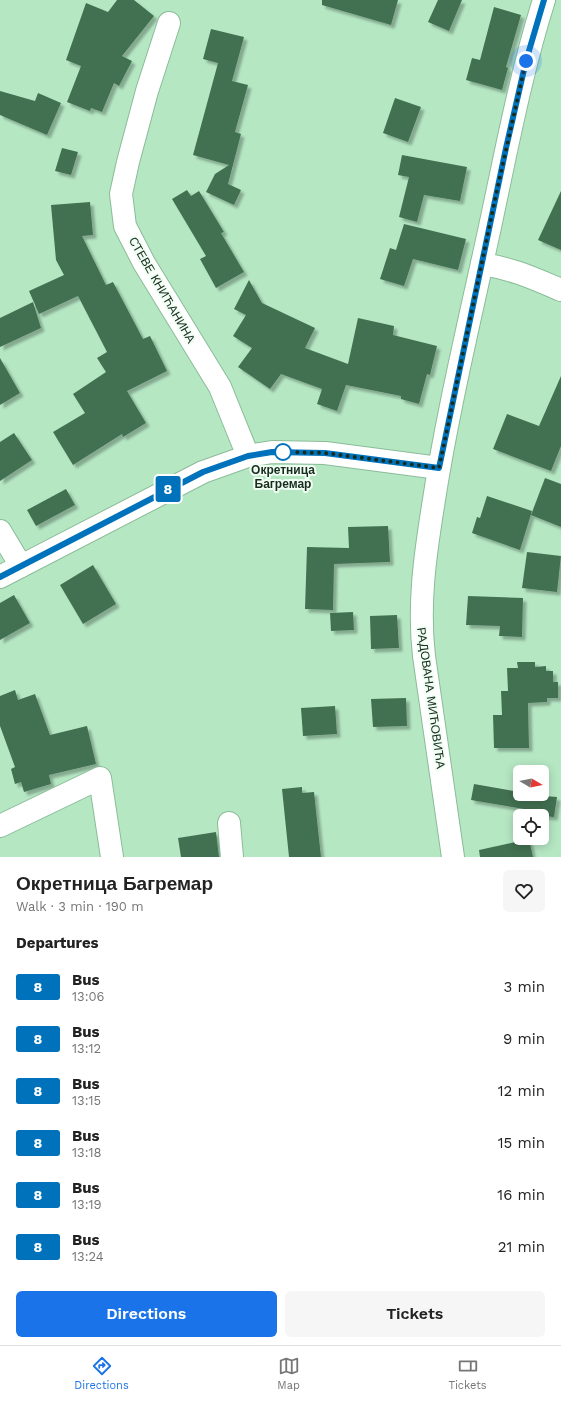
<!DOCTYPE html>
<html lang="en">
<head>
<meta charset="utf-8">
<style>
  body { margin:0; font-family:"Work Sans",sans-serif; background:#f6f6f6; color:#222; height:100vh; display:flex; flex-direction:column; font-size:15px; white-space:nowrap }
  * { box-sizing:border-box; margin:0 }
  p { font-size:13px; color:#767676 }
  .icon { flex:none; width:22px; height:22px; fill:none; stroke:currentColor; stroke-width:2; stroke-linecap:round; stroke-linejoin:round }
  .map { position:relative; height:857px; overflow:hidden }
  .details { display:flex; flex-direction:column; background:#fff; flex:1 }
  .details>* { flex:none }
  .badge { padding:0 8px; border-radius:3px; font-size:14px; line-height:26px }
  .needle { width:26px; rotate:100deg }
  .tools { position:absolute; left:513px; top:765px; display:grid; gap:8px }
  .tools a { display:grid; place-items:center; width:36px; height:36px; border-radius:6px; background:#fff; box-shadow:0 2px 10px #0003; font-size:20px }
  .you { position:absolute; width:20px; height:20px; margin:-10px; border:3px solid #fff; border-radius:50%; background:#1a73e8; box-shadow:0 0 0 6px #1a73e833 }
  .map>.badge { position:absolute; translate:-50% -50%; box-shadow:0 0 0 2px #fff }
  h2 { padding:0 16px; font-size:15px; line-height:36px }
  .round { display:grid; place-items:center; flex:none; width:42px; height:42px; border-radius:6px; background:#f6f6f6 }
  .headline { display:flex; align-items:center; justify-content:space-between; height:68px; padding:0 16px }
  h1 { font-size:19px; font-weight:600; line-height:30px }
  .primary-button { display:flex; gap:8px; margin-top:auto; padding:8px 16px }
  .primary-button a { flex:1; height:46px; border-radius:6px; background:#1a73e8; color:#fff; font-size:16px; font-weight:600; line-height:46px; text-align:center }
  .primary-button a+a { background:#f6f6f6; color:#222 }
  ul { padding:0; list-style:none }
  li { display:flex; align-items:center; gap:12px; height:52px; padding:0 16px }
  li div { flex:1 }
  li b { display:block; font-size:15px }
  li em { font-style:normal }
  li .badge { min-width:44px; font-weight:700; text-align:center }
  .menu { display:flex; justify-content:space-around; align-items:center; height:56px; border-top:1px solid #e0e0e0; background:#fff; font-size:11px; color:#767676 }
  .menu a { display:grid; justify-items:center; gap:2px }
  .menu .selected { color:#1a73e8 }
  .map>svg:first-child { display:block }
  .building { fill:#437151; filter:url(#shadow) }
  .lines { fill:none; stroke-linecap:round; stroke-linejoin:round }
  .minor-casing { stroke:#8bbc99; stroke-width:24 }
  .tertiary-casing { stroke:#8bbc99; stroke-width:24 }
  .minor { stroke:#fff; stroke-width:22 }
  .tertiary { stroke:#fff; stroke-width:22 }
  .line-casing { stroke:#fff; stroke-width:9 }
  .line { stroke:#0072bc; stroke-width:6 }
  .walk { stroke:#192d1f; stroke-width:4; stroke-dasharray:0 7.2 }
  .stop-dot { fill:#fff; stroke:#0072bc; stroke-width:2 }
  .labels { text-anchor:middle; stroke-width:4; stroke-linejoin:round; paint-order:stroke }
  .street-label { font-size:12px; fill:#192d1f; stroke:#f0fef3 }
  .stop-label { font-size:12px; font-weight:bold; fill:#192d1f; stroke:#f0fef3 }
</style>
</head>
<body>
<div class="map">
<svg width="561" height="857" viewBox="0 0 561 857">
  <defs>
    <filter id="shadow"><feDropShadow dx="3.5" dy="3.5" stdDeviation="1" flood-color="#0004"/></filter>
  </defs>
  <rect width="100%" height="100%" fill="#b5e7c3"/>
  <!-- building -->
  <g class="building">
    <path d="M 117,0 L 134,0 L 154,16 L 122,56 L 132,61 L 119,86 L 114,83 L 102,112 L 91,108 L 90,111 L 67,102 L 81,66 L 66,60 L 86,3 L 108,12 Z"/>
    <path d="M 322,0 L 398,0 L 391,25 L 322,5 Z"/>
    <path d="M 438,0 L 462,0 L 449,31 L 428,22 Z"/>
    <path d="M 494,7 L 521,15 L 506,67 L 508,68 L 502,90 L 466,80 L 472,58 L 480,60 Z"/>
    <path d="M 211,29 L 244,37 L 232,81 L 248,85 L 235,132 L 241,134 L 228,184 L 241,190 L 234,205 L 206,192 L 215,174 L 229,165 L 193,155 L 218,63 L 203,59 Z"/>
    <path d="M 0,91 L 35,101 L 38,93 L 61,103 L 47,135 L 0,115 Z"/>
    <path d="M 395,98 L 421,107 L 408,142 L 383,133 Z"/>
    <path d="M 62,148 L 78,152 L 71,175 L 55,171 Z"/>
    <path d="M 402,155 L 467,167 L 460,201 L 424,195 L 417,222 L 399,217 L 409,177 L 398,175 Z"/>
    <path d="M 187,190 L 191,196 L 199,191 L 224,232 L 221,233 L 244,272 L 216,288 L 200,259 L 206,256 L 172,199 Z"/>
    <path d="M 561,191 L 561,250 L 538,240 Z"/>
    <path d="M 90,202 L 93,235 L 82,236 L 106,285 L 113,282 L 143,339 L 150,336 L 167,371 L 127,391 L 146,423 L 123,437 L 122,434 L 73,465 L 53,432 L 85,413 L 73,394 L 106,372 L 97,358 L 107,352 L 78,296 L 39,314 L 29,291 L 64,275 L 56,260 L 51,205 Z"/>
    <path d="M 404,224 L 466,239 L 458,270 L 413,259 L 404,286 L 380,279 L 390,248 L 396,250 Z"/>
    <path d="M 249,280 L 262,303 L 315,328 L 305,348 L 348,364 L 358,318 L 394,326 L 393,335 L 437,346 L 430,375 L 427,374 L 419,404 L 401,399 L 401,396 L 346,385 L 337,411 L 317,404 L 322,389 L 281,374 L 270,389 L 238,367 L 252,348 L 233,336 L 246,315 L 234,309 Z"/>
    <path d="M 33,302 L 41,328 L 0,347 L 0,318 Z"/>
    <path d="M 0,358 L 20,393 L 0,405 Z"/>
    <path d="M 561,376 L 561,446 L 551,471 L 493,449 L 507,414 L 539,426 Z"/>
    <path d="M 14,433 L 32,460 L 0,481 L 0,442 Z"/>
    <path d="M 545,478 L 561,484 L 561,527 L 531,515 Z"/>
    <path d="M 66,489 L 75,505 L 36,526 L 27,510 Z"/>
    <path d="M 487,496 L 532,511 L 520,550 L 472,533 L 477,517 L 480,518 Z"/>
    <path d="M 388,526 L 390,562 L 334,564 L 333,610 L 305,609 L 307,547 L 349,548 L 348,527 Z"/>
    <path d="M 527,552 L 561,556 L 557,592 L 522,588 Z"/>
    <path d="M 93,565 L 116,604 L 83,624 L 60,585 Z"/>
    <path d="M 14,595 L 30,623 L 0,640 L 0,603 Z"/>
    <path d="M 468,596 L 523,598 L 522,637 L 499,636 L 500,626 L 466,625 Z"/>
    <path d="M 353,612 L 354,630 L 331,631 L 330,613 Z"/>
    <path d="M 397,615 L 399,648 L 371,649 L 370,616 Z"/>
    <path d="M 517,662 L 535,662 L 535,667 L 546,666 L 546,671 L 553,671 L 553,682 L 558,682 L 558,698 L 547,698 L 547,702 L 528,703 L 529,748 L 494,748 L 493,715 L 502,715 L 501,691 L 508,691 L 507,668 L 518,668 Z"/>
    <path d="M 15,690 L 18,700 L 35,694 L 50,735 L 87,726 L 96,764 L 49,775 L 51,784 L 24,792 L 21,782 L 15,784 L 11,769 L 15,767 L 0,726 L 0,696 Z"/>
    <path d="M 406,698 L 407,726 L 373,727 L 371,699 Z"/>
    <path d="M 335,706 L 337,734 L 303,736 L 301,708 Z"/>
    <path d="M 474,784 L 519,792 L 520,794 L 557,797 L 554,817 L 523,814 L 524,809 L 471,800 Z"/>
    <path d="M 302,787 L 302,793 L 314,792 L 321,857 L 289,857 L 282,789 Z"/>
    <path d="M 216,832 L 219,857 L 181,857 L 178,838 Z"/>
    <path d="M 529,839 L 533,857 L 480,857 L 479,850 Z"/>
  </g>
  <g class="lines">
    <!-- minor casing -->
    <g class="minor-casing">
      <g id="minor">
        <path d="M 169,23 L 147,91 L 128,162 L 121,194 L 125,226 L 144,263 L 220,387 L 248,456"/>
        <path d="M 482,264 C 511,268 535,279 561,290"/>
        <path d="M 0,531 L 21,566"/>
        <path d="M 0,577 L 203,472 L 248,456 L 272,452 L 325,453 L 439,468"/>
        <path d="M 229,823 L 232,857"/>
        <path d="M 0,826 L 100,778 L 112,857"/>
      </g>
    </g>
    <!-- tertiary casing -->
    <g class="tertiary-casing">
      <path id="tertiary" d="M 453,857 L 424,656 C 418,605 425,556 433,506 C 445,427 463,349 480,272 C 501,181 516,89 544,0"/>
    </g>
    <!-- minor -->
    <use href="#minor" class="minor"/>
    <!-- tertiary -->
    <use href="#tertiary" class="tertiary"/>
  </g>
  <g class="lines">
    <!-- line casing -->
    <g class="line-casing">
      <path id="line" d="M 0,577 L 203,472 L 248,456 L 272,452 L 325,453 L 439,468 L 506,148 L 526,61 L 544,0"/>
    </g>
    <!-- line -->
    <use href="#line" class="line"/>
    <!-- walk -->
    <path class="walk" d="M 283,452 L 325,453 L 439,468 L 497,190 L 526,61"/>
  </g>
  <!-- markers -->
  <circle class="stop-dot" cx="283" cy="452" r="8"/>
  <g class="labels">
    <!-- street labels -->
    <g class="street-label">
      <text transform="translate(162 290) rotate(60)" y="4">СТЕВЕ КНИЋАНИНА</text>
      <text transform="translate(431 698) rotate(82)" y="4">РАДОВАНА МИЋОВИЋА</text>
    </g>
    <!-- stop labels -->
    <g class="stop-label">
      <text x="283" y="474">Окретница<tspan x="283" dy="14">Багремар</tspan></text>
    </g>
  </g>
</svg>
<div class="tools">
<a><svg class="needle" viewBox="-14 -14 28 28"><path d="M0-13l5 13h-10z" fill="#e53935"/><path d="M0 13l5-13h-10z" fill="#767676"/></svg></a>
<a><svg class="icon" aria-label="locate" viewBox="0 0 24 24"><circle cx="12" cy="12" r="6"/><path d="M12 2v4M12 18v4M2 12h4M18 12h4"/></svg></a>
</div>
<div class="you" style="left:526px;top:61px"></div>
<b class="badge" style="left:168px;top:489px;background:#0072bc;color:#fff">8</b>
</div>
<section class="details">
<div class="headline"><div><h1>Окретница Багремар</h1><p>Walk · 3 min · 190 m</p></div><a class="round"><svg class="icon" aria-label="heart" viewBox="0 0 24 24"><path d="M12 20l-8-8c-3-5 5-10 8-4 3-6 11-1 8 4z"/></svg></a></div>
<h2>Departures</h2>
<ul>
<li><span class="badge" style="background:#0072bc;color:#fff">8</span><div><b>Bus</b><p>13:06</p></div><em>3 min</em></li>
<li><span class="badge" style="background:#0072bc;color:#fff">8</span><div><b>Bus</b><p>13:12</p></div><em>9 min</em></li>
<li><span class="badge" style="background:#0072bc;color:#fff">8</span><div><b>Bus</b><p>13:15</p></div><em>12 min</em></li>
<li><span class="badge" style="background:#0072bc;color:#fff">8</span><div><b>Bus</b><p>13:18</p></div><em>15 min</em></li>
<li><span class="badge" style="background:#0072bc;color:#fff">8</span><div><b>Bus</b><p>13:19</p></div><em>16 min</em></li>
<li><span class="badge" style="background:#0072bc;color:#fff">8</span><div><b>Bus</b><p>13:24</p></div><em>21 min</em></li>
</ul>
<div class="primary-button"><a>Directions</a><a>Tickets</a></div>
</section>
<nav class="menu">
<a class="selected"><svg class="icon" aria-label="directions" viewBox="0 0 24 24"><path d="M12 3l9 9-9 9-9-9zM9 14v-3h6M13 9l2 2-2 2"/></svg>Directions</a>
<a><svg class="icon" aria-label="map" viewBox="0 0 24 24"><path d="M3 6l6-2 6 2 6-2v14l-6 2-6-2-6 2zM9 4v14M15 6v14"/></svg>Map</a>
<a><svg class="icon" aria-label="tickets" viewBox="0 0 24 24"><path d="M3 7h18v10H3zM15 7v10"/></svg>Tickets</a>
</nav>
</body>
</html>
